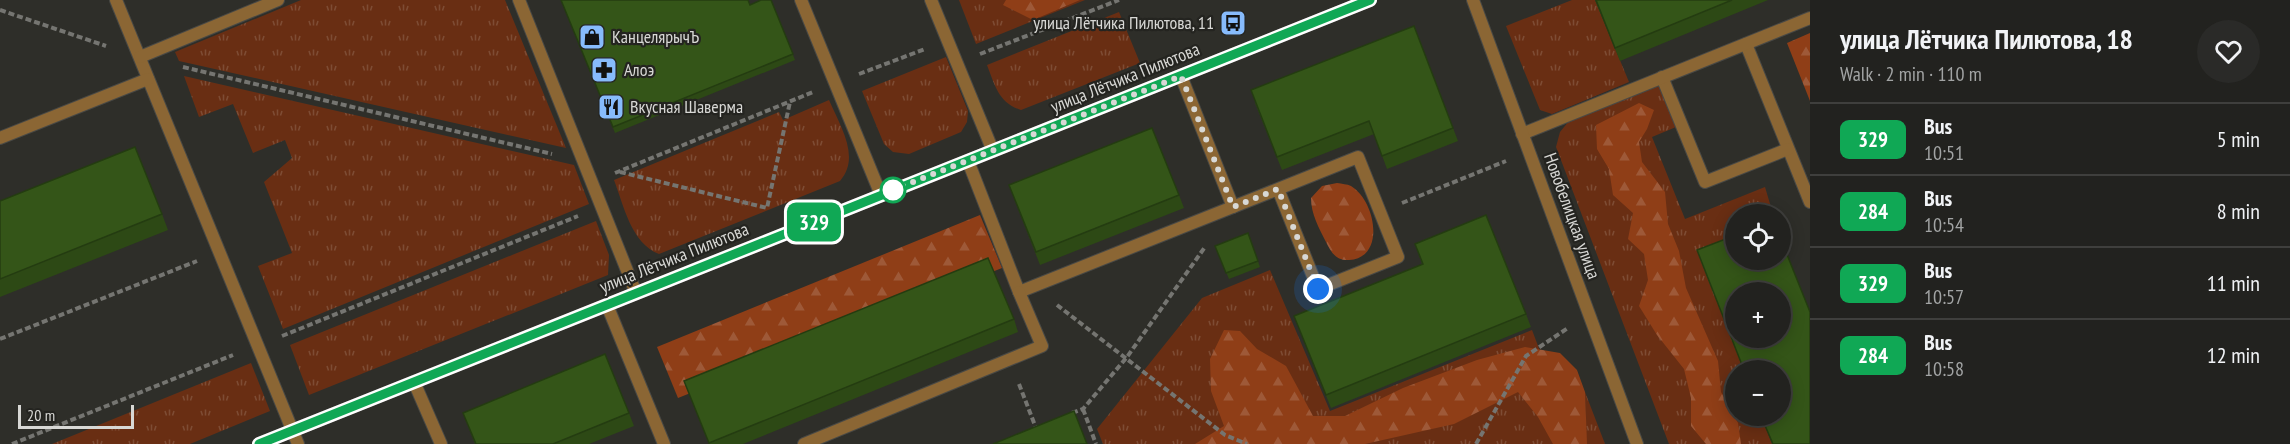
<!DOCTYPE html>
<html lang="en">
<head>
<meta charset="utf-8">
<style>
  body { margin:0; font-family:"PT Sans Narrow",sans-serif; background:#2a2a28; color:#f1f3f6; height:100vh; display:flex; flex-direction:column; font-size:22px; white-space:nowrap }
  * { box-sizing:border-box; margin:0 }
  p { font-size:20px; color:#a2a4a4 }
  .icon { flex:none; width:33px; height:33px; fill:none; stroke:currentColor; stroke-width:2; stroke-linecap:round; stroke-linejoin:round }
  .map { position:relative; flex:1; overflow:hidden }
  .drawer { display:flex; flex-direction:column; background:#22221f; width:480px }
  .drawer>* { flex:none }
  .badge { padding:0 12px; border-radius:9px; font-size:21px; line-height:39px }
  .controls { position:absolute; left:1725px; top:204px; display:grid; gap:12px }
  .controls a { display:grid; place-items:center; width:66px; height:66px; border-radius:50%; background:#22221f; box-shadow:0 3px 15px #0003,0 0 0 2px #3f3f3d; font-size:30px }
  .scale { position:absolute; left:18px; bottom:15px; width:116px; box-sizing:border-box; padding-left:6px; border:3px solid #d8d8d5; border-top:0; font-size:16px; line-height:21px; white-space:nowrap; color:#d8d8d5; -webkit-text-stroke:4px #242420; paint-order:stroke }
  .you { position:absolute; width:30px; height:30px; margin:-15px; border:4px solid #fff; border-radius:50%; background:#1a73e8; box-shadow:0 0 0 9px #1a73e833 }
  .map>.badge { position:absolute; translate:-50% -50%; box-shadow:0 0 0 3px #fff }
  .round { display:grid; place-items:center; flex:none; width:63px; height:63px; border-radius:32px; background:#2a2a28 }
  .summary { display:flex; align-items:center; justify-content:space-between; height:102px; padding:0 30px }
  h1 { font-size:28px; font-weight:600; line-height:45px }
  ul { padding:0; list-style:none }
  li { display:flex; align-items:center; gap:18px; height:72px; padding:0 30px; border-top:2px solid #3f3f3d }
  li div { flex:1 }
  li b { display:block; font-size:22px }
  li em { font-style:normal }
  li .badge { min-width:66px; font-weight:700; text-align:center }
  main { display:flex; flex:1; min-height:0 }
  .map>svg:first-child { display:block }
  .grass { fill:url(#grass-tufts) }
  .forest { fill:url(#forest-firs) }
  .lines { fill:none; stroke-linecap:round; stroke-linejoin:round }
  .service-casing { stroke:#494945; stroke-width:14 }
  .minor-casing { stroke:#494945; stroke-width:14 }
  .path { stroke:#757571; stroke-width:4; stroke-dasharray:6 3; stroke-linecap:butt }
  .service { stroke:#8b6634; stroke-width:12 }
  .minor { stroke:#8b6634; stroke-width:12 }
  .wall { fill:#2d4915 }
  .building { fill:#345518; stroke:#243c11; stroke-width:1.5; fill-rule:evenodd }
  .line-casing { stroke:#fff; stroke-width:14 }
  .line { stroke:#10a855; stroke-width:9 }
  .walk { stroke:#d8d8d5; stroke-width:6; stroke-dasharray:0 10.8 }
  .stop-dot { fill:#fff; stroke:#10a855; stroke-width:3 }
  .labels { text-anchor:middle; stroke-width:4.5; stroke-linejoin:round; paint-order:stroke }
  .poi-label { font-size:18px; fill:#d8d8d5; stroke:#242420; text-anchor:start }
  .street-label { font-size:18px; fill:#d8d8d5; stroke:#242420 }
</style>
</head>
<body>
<main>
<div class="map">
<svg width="1810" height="444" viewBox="0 0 1810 444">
  <defs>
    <pattern id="grass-tufts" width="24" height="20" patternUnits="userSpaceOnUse" patternTransform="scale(1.5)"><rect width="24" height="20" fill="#692e13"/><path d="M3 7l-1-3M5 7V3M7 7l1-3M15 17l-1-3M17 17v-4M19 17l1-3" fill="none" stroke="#7e4c34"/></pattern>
    <pattern id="forest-firs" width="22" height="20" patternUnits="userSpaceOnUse" patternTransform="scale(1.5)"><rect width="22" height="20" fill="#8f3e17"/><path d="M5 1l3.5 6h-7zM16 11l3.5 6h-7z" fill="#9e5938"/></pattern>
  </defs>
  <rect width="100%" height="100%" fill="#2e2e29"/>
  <!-- grass -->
  <g class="grass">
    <path d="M 301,0 L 505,0 L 566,148 L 179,61 L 175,52 Z"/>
    <path d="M 959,0 L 1085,0 L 976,44 Z"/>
    <path d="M 1572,0 L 1595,0 L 1629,82 L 1552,114 L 1540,110 L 1506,26 Z"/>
    <path d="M 1119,12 L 1140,63 L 1021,110 C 999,103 995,86 987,65 Z"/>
    <path d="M 946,57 L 968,111 L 967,122 L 961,132 L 909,154 L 893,152 L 884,144 L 862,91 Z"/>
    <path d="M 184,76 L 574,165 L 589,204 L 283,329 L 258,266 L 292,253 L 264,182 L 292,158 L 285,140 L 253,153 L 233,104 L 199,117 Z"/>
    <path d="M 1659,84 L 1676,127 L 1652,137 L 1685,219 L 1765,187 L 1773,214 L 1736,214 L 1735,250 L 1702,263 L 1744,370 L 1736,370 L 1736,416 L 1761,416 L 1772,444 L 1669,444 L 1556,147 L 1560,132 L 1569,121 Z"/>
    <path d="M 829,100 C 840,126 861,157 840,181 L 659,254 C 631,243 624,206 614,180 L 779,112 L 783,120 Z"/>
    <path d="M 596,221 L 609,255 L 608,275 L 309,395 L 290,345 Z"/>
    <path d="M 1270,270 L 1330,411 L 1532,330 L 1575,444 L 1103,444 L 1097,429 L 1202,298 Z"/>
    <path d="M 251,363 L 270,411 L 190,444 L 52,444 Z"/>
    <path d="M 1585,392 L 1605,444 L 1587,444 L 1586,442 Z"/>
  </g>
  <!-- forest -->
  <g class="forest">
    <path d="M 1006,0 L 1080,0 L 1033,20 L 1003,5 Z"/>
    <path d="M 1810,33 L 1810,101 L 1787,43 Z"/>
    <path d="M 1639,103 L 1654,110 L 1647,129 L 1639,142 L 1642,162 L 1665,192 L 1668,224 L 1679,251 L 1686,288 L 1718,361 L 1721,392 L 1738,423 L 1741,444 L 1706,444 L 1691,426 L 1691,398 L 1684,369 L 1657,335 L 1639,306 L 1648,280 L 1644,254 L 1628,239 L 1633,213 L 1613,195 L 1609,169 L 1597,149 L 1596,125 Z"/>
    <path d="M 1337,183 C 1342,184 1347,184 1351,186 C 1376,201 1386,258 1349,260 C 1336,261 1331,252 1326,242 C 1319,228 1311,214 1311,198 L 1322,186 Z"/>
    <path d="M 980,215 L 1002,268 L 678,398 L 657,347 Z"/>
    <path d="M 1224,330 L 1240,331 L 1257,349 L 1286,366 L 1313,416 L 1345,416 L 1403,388 L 1477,360 L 1525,347 L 1560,353 L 1577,370 L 1585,392 L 1587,444 L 1553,444 L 1538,417 L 1518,392 L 1454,424 L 1365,444 L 1195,444 L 1224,426 L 1211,391 L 1210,359 Z"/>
  </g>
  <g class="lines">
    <!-- service casing -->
    <g class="service-casing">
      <g id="service">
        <path d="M 116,0 L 298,444"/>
        <path d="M 519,0 L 636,293"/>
        <path d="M 801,0 L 881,195"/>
        <path d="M 931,0 L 993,151"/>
        <path d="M 1746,44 L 1810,202"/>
        <path d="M 140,57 L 278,0"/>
        <path d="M 1181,76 L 1233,207"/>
        <path d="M 1662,77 L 1705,182 L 1788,149"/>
        <path d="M 1522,134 L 1810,18"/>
        <path d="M 0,138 L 148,79"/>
        <path d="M 968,161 L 1019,292 L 1278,189 L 1318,289 L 1398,257 L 1358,157 L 1278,189"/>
        <path d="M 607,305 L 664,444"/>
        <path d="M 414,382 L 441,444"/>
        <path d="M 804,444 L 1042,346 L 1019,292"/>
      </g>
    </g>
    <!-- minor casing -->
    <g class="minor-casing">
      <g id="minor">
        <path d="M 1473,0 L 1637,444"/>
        <path d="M 259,444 L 1370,0"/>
      </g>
    </g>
    <!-- path -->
    <g class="path">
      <path d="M 0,10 L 106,46"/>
      <path d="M 980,54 L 1119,0"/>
      <path d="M 183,67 L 552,154"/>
      <path d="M 859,74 L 925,49"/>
      <path d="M 620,172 L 767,208 L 790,102"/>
      <path d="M 615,173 L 813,92"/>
      <path d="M 1402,203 L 1506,161"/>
      <path d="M 1057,305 L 1225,435 L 1247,444"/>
      <path d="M 282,336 L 578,216"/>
      <path d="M 0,339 L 197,261"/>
      <path d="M 1019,384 L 1036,428"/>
      <path d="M 1083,409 L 1096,444"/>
      <path d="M 1072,413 L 1083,409 L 1127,357 L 1205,247"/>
      <path d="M 12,444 L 233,355"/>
      <path d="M 1476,444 L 1526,356 L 1568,328"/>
    </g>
    <!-- service -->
    <use href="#service" class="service"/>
    <!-- minor -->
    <use href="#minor" class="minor"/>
  </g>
  <!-- wall -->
  <g class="wall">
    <path d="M 561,0 L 750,5 L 771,0 L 795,60 L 615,133 Z"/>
    <path d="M 1595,0 L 1768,0 L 1620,61 Z"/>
    <path d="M 1414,26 L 1458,141 L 1387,169 L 1374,134 L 1282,170 L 1255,103 Z"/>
    <path d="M 1179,195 L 1184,208 L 1040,265 L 1014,198 Z"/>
    <path d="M 0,201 L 162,214 L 168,230 L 0,297 Z"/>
    <path d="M 1248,233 L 1260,267 L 1229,279 L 1215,246 Z"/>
    <path d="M 1415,244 L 1526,314 L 1531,327 L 1331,408 L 1294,316 L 1422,264 Z"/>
    <path d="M 1014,319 L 1018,332 L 743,444 L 709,444 L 684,381 Z"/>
    <path d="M 463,413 L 629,413 L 634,426 L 589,444 L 475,444 Z"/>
  </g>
  <!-- building -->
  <g class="building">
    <path d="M 561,0 L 748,0 L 750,5 L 761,0 L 771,0 L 793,54 L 613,127 Z"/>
    <path d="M 1596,0 L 1732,0 L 1615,48 Z"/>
    <path d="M 1414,26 L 1453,128 L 1382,156 L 1369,121 L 1277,157 L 1251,90 Z"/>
    <path d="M 1152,128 L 1179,195 L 1036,252 L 1009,185 Z"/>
    <path d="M 135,147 L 162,214 L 0,279 L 0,201 Z"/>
    <path d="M 1486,215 L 1526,314 L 1326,395 L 1294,316 L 1423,264 L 1415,244 Z"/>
    <path d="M 1248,233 L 1258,261 L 1226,273 L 1215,246 Z"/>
    <path d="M 1736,235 L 1736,260 L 1780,260 L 1780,237 L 1810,312 L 1810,444 L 1773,444 L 1761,416 L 1780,416 L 1780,370 L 1744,370 L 1697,250 ZM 1736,292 L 1780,292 L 1780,338 L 1736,338 Z"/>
    <path d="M 988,258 L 1014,319 L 709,443 L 684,381 Z"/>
    <path d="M 605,354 L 629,413 L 553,444 L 476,444 L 463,413 Z"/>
    <path d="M 1074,411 L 1087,444 L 993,444 Z"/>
  </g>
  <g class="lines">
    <!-- line casing -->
    <g class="line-casing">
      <path id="line" d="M 259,444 L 1370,0"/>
    </g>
    <!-- line -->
    <use href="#line" class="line"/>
    <!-- walk -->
    <path class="walk" d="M 893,190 L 1181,76 L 1233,207 L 1278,189 L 1318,289"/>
  </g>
  <!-- icons -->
  <defs>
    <g id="bus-square" transform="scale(1.35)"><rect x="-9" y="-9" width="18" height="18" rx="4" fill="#87bbfc" stroke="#242420"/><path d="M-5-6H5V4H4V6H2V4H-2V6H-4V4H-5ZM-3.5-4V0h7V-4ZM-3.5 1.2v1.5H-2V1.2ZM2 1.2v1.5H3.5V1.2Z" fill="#111"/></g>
    <g id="shop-square" transform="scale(1.35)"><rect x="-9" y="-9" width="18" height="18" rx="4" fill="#87bbfc" stroke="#242420"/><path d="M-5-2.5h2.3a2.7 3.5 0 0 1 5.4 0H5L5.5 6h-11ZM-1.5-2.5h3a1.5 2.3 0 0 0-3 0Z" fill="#111"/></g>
    <g id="pharmacy-square" transform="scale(1.35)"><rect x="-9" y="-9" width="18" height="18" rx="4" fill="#87bbfc" stroke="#242420"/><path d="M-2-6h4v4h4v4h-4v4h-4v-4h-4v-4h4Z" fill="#111"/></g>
    <g id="restaurant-square" transform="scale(1.35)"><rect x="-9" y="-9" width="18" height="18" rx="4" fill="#87bbfc" stroke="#242420"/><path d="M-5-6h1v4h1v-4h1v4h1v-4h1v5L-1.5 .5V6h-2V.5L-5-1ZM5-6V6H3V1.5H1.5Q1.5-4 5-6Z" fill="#111"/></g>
  </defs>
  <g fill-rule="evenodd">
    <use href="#bus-square" x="1233" y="23"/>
    <use href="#shop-square" x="592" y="37"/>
    <use href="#pharmacy-square" x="604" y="70"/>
    <use href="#restaurant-square" x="611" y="107"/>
  </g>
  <!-- markers -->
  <circle class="stop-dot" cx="893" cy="190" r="12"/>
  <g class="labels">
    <!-- poi labels -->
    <g class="poi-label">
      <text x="1214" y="29" text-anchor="end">улица Лётчика Пилютова, 11</text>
      <text x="612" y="43">КанцелярычЪ</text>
      <text x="624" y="76">Алоэ</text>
      <text x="630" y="113">Вкусная Шаверма</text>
    </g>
    <!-- street labels -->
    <g class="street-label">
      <text transform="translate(1125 78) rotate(-22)" y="6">улица Лётчика Пилютова</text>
      <text transform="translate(1572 216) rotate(70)" y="6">Новобелицкая улица</text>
      <text transform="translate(674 258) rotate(-22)" y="6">улица Лётчика Пилютова</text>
    </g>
  </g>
</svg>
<div class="controls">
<a><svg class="icon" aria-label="locate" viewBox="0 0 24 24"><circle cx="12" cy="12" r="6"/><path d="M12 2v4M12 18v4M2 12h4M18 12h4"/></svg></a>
<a>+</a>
<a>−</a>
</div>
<div class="scale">20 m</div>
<div class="you" style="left:1318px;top:289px"></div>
<b class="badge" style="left:814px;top:222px;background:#10a855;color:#fff">329</b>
</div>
<section class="drawer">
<div class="summary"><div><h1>улица Лётчика Пилютова, 18</h1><p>Walk · 2 min · 110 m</p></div><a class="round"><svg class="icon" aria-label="heart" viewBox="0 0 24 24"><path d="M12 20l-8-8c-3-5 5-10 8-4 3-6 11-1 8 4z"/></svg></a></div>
<ul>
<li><span class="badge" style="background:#10a855;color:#fff">329</span><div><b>Bus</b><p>10:51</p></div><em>5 min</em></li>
<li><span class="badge" style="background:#10a855;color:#fff">284</span><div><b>Bus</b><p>10:54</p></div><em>8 min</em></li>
<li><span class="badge" style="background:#10a855;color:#fff">329</span><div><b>Bus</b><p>10:57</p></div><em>11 min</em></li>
<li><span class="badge" style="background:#10a855;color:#fff">284</span><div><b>Bus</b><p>10:58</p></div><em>12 min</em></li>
</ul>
</section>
</main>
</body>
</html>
